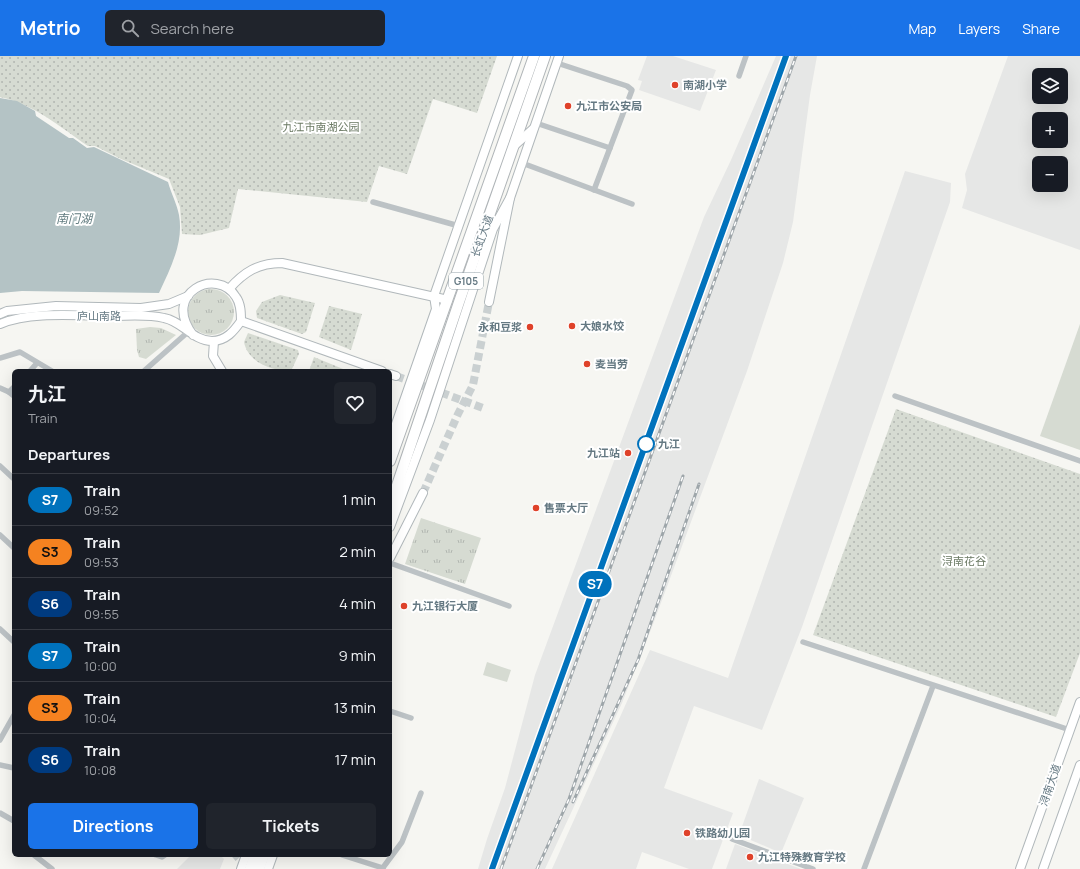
<!DOCTYPE html>
<html lang="en">
<head>
<meta charset="utf-8">
<style>
  body { margin:0; font-family:Manrope,"Noto Sans SC",sans-serif; background:#20242c; color:#f1f3f6; height:100vh; display:flex; flex-direction:column; font-size:15px; white-space:nowrap }
  * { box-sizing:border-box; margin:0 }
  p { font-size:13px; color:#9ea1a6 }
  .icon { flex:none; width:22px; height:22px; fill:none; stroke:currentColor; stroke-width:2; stroke-linecap:round; stroke-linejoin:round }
  .map { position:relative; flex:1; overflow:hidden }
  .details { position:absolute; left:12px; top:313px; width:380px; height:488px; display:flex; flex-direction:column; background:#171b24; border-radius:6px; box-shadow:0 4px 16px #0002 }
  .details>* { flex:none }
  .badge { padding:0 8px; border-radius:13px; font-size:14px; line-height:26px }
  .fabs { position:absolute; left:1032px; top:12px; display:grid; gap:8px }
  .fabs a { display:grid; place-items:center; width:36px; height:36px; border-radius:6px; background:#171b24; box-shadow:0 4px 16px #0002; font-size:20px }
  .map>.badge { position:absolute; translate:-50% -50%; box-shadow:0 0 0 2px #fff }
  h2 { padding:0 16px; font-size:15px; line-height:36px }
  .round { display:grid; place-items:center; flex:none; width:42px; height:42px; border-radius:6px; background:#20242c }
  .headline { display:flex; align-items:center; justify-content:space-between; height:68px; padding:0 16px }
  h1 { font-size:19px; font-weight:700; line-height:30px }
  .primary-button { display:flex; gap:8px; margin-top:auto; padding:8px 16px }
  .primary-button a { flex:1; height:46px; border-radius:6px; background:#1a73e8; color:#fff; font-size:16px; font-weight:700; line-height:46px; text-align:center }
  .primary-button a+a { background:#20242c; color:#f1f3f6 }
  ul { padding:0; list-style:none }
  li { display:flex; align-items:center; gap:12px; height:52px; padding:0 16px; border-top:1px solid #363941 }
  li div { flex:1 }
  li b { display:block; font-size:15px }
  li em { font-style:normal }
  li .badge { min-width:44px; font-weight:700; text-align:center }
  header { display:flex; align-items:center; gap:24px; box-sizing:border-box; height:56px; padding:0 20px; background:#1a73e8; color:#fff }
  header strong { font-size:19px }
  nav { display:flex; gap:22px; margin-inline-start:auto; font-size:14px }
  .search { width:280px; height:36px; background:#20242c; display:flex; align-items:center; gap:10px; box-sizing:border-box; padding:0 14px; border-radius:6px; color:#9ea1a6; font-size:15px }
  .map>svg:first-child { display:block }
  .built { fill:#e6e7e6; fill-rule:evenodd }
  .grass { fill:url(#grass-tufts) }
  .park { fill:url(#park-dots) }
  .garden { fill:#d6dbd2 }
  .water { fill:#b4c3c5 }
  .lines { fill:none; stroke-linecap:round; stroke-linejoin:round }
  .street-tunnel { stroke:#cad0d1; stroke-width:5.5; stroke-dasharray:5.5 3; stroke-linecap:butt }
  .secondary-tunnel { stroke:#cad0d1; stroke-width:8; stroke-dasharray:8 4; stroke-linecap:butt }
  .secondary-casing { stroke:#b1b8bb; stroke-width:10 }
  .highway-casing { stroke:#b0b5b8; stroke-width:12 }
  .street { stroke:#bcc2c5; stroke-width:5.5 }
  .secondary { stroke:#fff; stroke-width:8 }
  .highway { stroke:#fff; stroke-width:10 }
  .rail-casing { stroke:#9ea6aa; stroke-width:3 }
  .rail { stroke:#fff; stroke-width:1.5; stroke-dasharray:4.5; stroke-linecap:butt }
  .line-casing { stroke:#fff; stroke-width:9 }
  .line { stroke:#0072bc; stroke-width:6 }
  .poi-dot { fill:#df422a; stroke:#fff; stroke-width:1.5 }
  .stop-dot { fill:#fff; stroke:#0072bc; stroke-width:2 }
  .labels { text-anchor:middle; stroke-width:4; stroke-linejoin:round; paint-order:stroke }
  .shield { fill:#fff; stroke:#93a1a8; stroke-width:1 }
  .shield-label { font-size:10px; font-weight:bold; fill:#657983 }
  .poi-label { font-size:11px; font-weight:bold; fill:#657983; stroke:#fff; text-anchor:start }
  .park-label { font-size:11px; fill:#6b7a64; stroke:#fff }
  .street-label { font-size:11px; fill:#657983; stroke:#fff }
  .stop-label { font-size:11px; font-weight:bold; fill:#657983; stroke:#fff; text-anchor:start }
  .water-label { font-size:12px; font-style:italic; fill:#617b7f; stroke:#fff }
</style>
</head>
<body>
<header>
<strong>Metrio</strong>
<div class="search"><svg class="icon" aria-label="search" viewBox="0 0 24 24"><circle cx="10" cy="10" r="6"/><path d="M15 15l6 6"/></svg>Search here</div>
<nav><a>Map</a><a>Layers</a><a>Share</a></nav>
</header>
<div class="map">
<svg width="1080" height="813" viewBox="0 0 1080 813">
  <defs>
    <pattern id="grass-tufts" width="24" height="20" patternUnits="userSpaceOnUse"><rect width="24" height="20" fill="#d6dbd2"/><path d="M3 7l-1-3M5 7V3M7 7l1-3M15 17l-1-3M17 17v-4M19 17l1-3" fill="none" stroke="#b1b6b0"/></pattern>
    <pattern id="park-dots" width="8" height="8" patternUnits="userSpaceOnUse"><rect width="8" height="8" fill="#d6dbd2"/><path d="M2 2h.1M6 6h.1" fill="none" stroke="#b1b6b0" stroke-width="1.8" stroke-linecap="round"/></pattern>
  </defs>
  <rect width="100%" height="100%" fill="#f6f6f2"/>
  <!-- built -->
  <g class="built">
    <path d="M 647,0 L 673,0 L 716,14 L 700,55 L 639,34 L 642,25 L 638,24 Z"/>
    <path d="M 776,0 L 817,0 L 810,39 L 793,166 L 783,207 L 747,315 L 652,571 L 622,647 L 545,813 L 478,813 L 487,783 L 505,732 L 535,619 L 704,161 L 731,104 Z"/>
    <path d="M 1008,0 L 1080,0 L 1080,194 L 962,152 L 967,134 L 965,118 ZM 1039,19 L 1061,19 L 1061,41 L 1039,41 ZM 1039,63 L 1061,63 L 1061,85 L 1039,85 ZM 1039,107 L 1061,107 L 1061,129 L 1039,129 Z"/>
    <path d="M 905,115 L 951,127 L 950,146 L 802,571 L 762,674 L 694,650 L 664,732 L 733,757 L 712,813 L 689,813 L 642,796 L 636,813 L 552,813 L 650,594 L 728,622 Z"/>
    <path d="M 759,723 L 804,742 L 781,797 L 739,779 Z"/>
    <path d="M 735,788 L 801,813 L 726,813 Z"/>
    <path d="M 191,799 L 220,799 L 224,803 L 220,813 L 177,813 Z"/>
  </g>
  <!-- grass -->
  <g class="grass">
    <circle cx="211" cy="256" r="23"/>
    <path d="M 150,271 L 161,272 L 176,279 L 146,303 L 139,301 L 137,294 L 136,273 Z"/>
    <path d="M 421,462 L 481,482 L 465,528 L 405,508 Z"/>
  </g>
  <!-- park -->
  <g class="park">
    <path d="M 0,0 L 497,0 L 477,57 L 433,43 L 407,118 L 379,110 L 367,146 L 238,133 L 229,172 L 200,179 L 182,178 L 180,151 L 169,123 L 121,103 L 95,90 L 88,90 C 60,71 34,48 0,41 Z"/>
    <path d="M 280,239 L 315,247 L 306,276 L 302,278 L 257,262 L 256,255 L 262,246 Z"/>
    <path d="M 329,250 L 362,258 L 351,294 L 319,281 Z"/>
    <path d="M 248,277 L 298,294 L 299,298 L 291,315 C 273,315 248,307 244,286 Z"/>
    <path d="M 314,301 L 343,313 L 342,315 L 309,315 Z"/>
    <path d="M 896,353 L 1080,418 L 1080,597 L 1056,661 L 813,579 Z"/>
  </g>
  <!-- garden -->
  <g class="garden">
    <path d="M 1080,268 L 1080,394 L 1040,380 Z"/>
    <path d="M 487,606 L 511,614 L 507,626 L 483,619 Z"/>
  </g>
  <!-- water -->
  <path class="water" d="M 0,42 L 17,45 L 35,55 L 36,60 L 69,82 L 73,82 L 87,92 L 94,91 L 168,126 C 171,137 177,148 179,159 C 184,187 170,213 159,237 L 22,235 L 0,237 Z"/>
  <g class="lines">
    <!-- street-tunnel -->
    <path class="street-tunnel" d="M 234,799 L 244,810"/>
    <!-- secondary-tunnel -->
    <g class="secondary-tunnel">
      <path d="M 396,320 L 483,352"/>
      <path d="M 423,437 L 458,358 L 473,329 L 489,246"/>
    </g>
    <!-- secondary casing -->
    <g class="secondary-casing">
      <g id="secondary">
        <path d="M 514,90 L 533,73"/>
        <path d="M 229,233 C 244,216 258,207 282,207 L 448,244"/>
        <path d="M 489,246 L 510,142 L 559,0"/>
        <path d="M 0,258 L 7,255 L 56,250 L 141,252 L 169,248 L 188,240"/>
        <path d="M 241,265 L 382,315"/>
        <path d="M 0,268 C 32,255 77,260 112,260 C 129,260 147,258 164,262 C 182,265 193,285 212,285 C 226,285 234,275 241,265 C 241,257 241,248 236,241 C 217,210 161,237 193,279"/>
        <path d="M 214,285 L 213,300 L 222,315"/>
        <path d="M 390,318 L 396,320"/>
        <path d="M 390,385 L 436,253 L 434,240 L 518,0"/>
        <path d="M 390,471 L 430,364 L 493,173 L 510,142"/>
        <path d="M 390,502 L 423,437"/>
        <path d="M 241,813 L 246,799"/>
        <path d="M 268,813 L 273,799"/>
        <path d="M 1020,813 L 1080,646"/>
        <path d="M 1043,813 L 1080,709"/>
      </g>
    </g>
    <!-- highway casing -->
    <g class="highway-casing">
      <g id="highway">
        <path d="M 390,405 L 534,0"/>
        <path d="M 390,450 L 459,246 L 545,0"/>
        <path d="M 250,813 L 255,799"/>
        <path d="M 259,813 L 264,799"/>
      </g>
    </g>
    <!-- street -->
    <g class="street">
      <path d="M 557,7 L 627,30 L 632,34 L 594,134"/>
      <path d="M 739,20 L 746,0"/>
      <path d="M 536,67 L 610,92"/>
      <path d="M 522,107 L 632,148"/>
      <path d="M 373,146 L 459,170"/>
      <path d="M 0,302 L 20,296 L 52,315"/>
      <path d="M 30,315 L 37,307"/>
      <path d="M 144,315 L 189,275"/>
      <path d="M 14,331 L 9,336 L 14,340"/>
      <path d="M 0,332 L 9,336"/>
      <path d="M 895,340 L 1080,405"/>
      <path d="M 0,410 L 14,423"/>
      <path d="M 0,479 L 14,492"/>
      <path d="M 390,507 L 509,550"/>
      <path d="M 0,573 L 14,586"/>
      <path d="M 803,586 L 1070,674"/>
      <path d="M 390,655 L 411,662"/>
      <path d="M 0,684 L 14,659"/>
      <path d="M 0,709 L 14,712"/>
      <path d="M 0,757 L 14,765"/>
      <path d="M 732,783 L 813,813"/>
      <path d="M 34,799 L 52,813"/>
      <path d="M 156,799 L 162,801 L 165,799"/>
      <path d="M 342,799 L 383,812"/>
      <path d="M 382,813 L 402,786 L 421,737"/>
      <path d="M 864,813 L 933,630"/>
    </g>
    <!-- secondary -->
    <use href="#secondary" class="secondary"/>
    <!-- highway -->
    <use href="#highway" class="highway"/>
    <!-- rail casing -->
    <g class="rail-casing">
      <g id="rail">
        <path d="M 573,746 L 638,604 L 699,428"/>
        <path d="M 492,813 L 786,0"/>
        <path d="M 501,813 L 796,0"/>
        <path d="M 537,813 L 569,743 L 683,420"/>
      </g>
    </g>
    <!-- rail -->
    <use href="#rail" class="rail"/>
  </g>
  <g class="lines">
    <!-- line casing -->
    <g class="line-casing">
      <path id="line" d="M 492,813 L 786,0"/>
    </g>
    <!-- line -->
    <use href="#line" class="line"/>
  </g>
  <!-- markers -->
  <g class="poi-dot">
    <circle cx="675" cy="29" r="4"/>
    <circle cx="568" cy="50" r="4"/>
    <circle cx="572" cy="270" r="4"/>
    <circle cx="530" cy="271" r="4"/>
    <circle cx="587" cy="308" r="4"/>
    <circle cx="628" cy="397" r="4"/>
    <circle cx="536" cy="452" r="4"/>
    <circle cx="404" cy="550" r="4"/>
    <circle cx="687" cy="777" r="4"/>
    <circle cx="750" cy="801" r="4"/>
  </g>
  <circle class="stop-dot" cx="646" cy="388" r="8"/>
  <g class="labels">
    <!-- shield labels -->
    <rect class="shield" x="449" y="217" width="34" height="16" rx="3"/>
    <g class="shield-label">
      <text x="466" y="229">G105</text>
    </g>
    <!-- poi labels -->
    <g class="poi-label">
      <text x="683" y="33">南湖小学</text>
      <text x="576" y="54">九江市公安局</text>
      <text x="580" y="274">大娘水饺</text>
      <text x="522" y="275" text-anchor="end">永和豆浆</text>
      <text x="595" y="312">麦当劳</text>
      <text x="620" y="401" text-anchor="end">九江站</text>
      <text x="544" y="456">售票大厅</text>
      <text x="412" y="554">九江银行大厦</text>
      <text x="695" y="781">铁路幼儿园</text>
      <text x="758" y="805">九江特殊教育学校</text>
    </g>
    <!-- park labels -->
    <g class="park-label">
      <text x="321" y="75">九江市南湖公园</text>
      <text x="964" y="509">浔南花谷</text>
    </g>
    <!-- street labels -->
    <g class="street-label">
      <text transform="translate(482 180) rotate(-70)" y="4">长虹大道</text>
      <text x="99" y="264">庐山南路</text>
      <text transform="translate(1050 729) rotate(-71)" y="4">浔南大道</text>
    </g>
    <!-- stop labels -->
    <g class="stop-label">
      <text x="658" y="392">九江</text>
    </g>
    <!-- water labels -->
    <g class="water-label">
      <text x="74" y="167">南门湖</text>
    </g>
  </g>
</svg>
<div class="fabs">
<a><svg class="icon" aria-label="layers" viewBox="0 0 24 24"><path d="M12 4l9 5-9 5-9-5zM3 14l9 5 9-5"/></svg></a>
<a>+</a>
<a>−</a>
</div>
<b class="badge" style="left:595px;top:528px;background:#0072bc;color:#fff">S7</b>
<section class="details">
<div class="headline"><div><h1>九江</h1><p>Train</p></div><a class="round"><svg class="icon" aria-label="heart" viewBox="0 0 24 24"><path d="M12 20l-8-8c-3-5 5-10 8-4 3-6 11-1 8 4z"/></svg></a></div>
<h2>Departures</h2>
<ul>
<li><span class="badge" style="background:#0072bc;color:#fff">S7</span><div><b>Train</b><p>09:52</p></div><em>1 min</em></li>
<li><span class="badge" style="background:#f58220;color:#111">S3</span><div><b>Train</b><p>09:53</p></div><em>2 min</em></li>
<li><span class="badge" style="background:#003b80;color:#fff">S6</span><div><b>Train</b><p>09:55</p></div><em>4 min</em></li>
<li><span class="badge" style="background:#0072bc;color:#fff">S7</span><div><b>Train</b><p>10:00</p></div><em>9 min</em></li>
<li><span class="badge" style="background:#f58220;color:#111">S3</span><div><b>Train</b><p>10:04</p></div><em>13 min</em></li>
<li><span class="badge" style="background:#003b80;color:#fff">S6</span><div><b>Train</b><p>10:08</p></div><em>17 min</em></li>
</ul>
<div class="primary-button"><a>Directions</a><a>Tickets</a></div>
</section>
</div>
</body>
</html>
